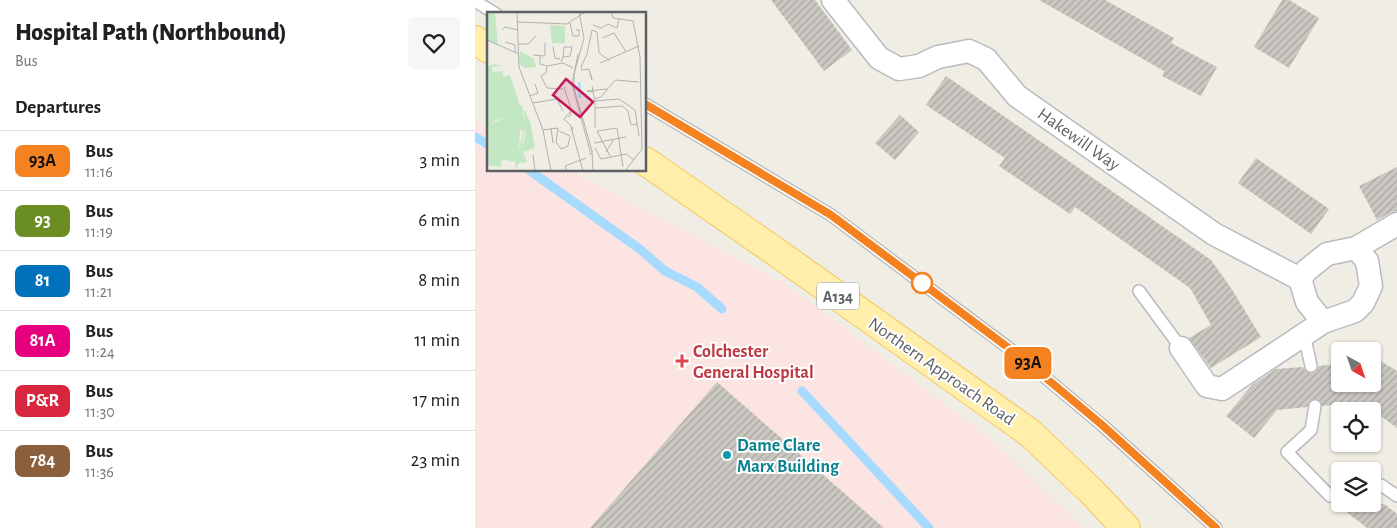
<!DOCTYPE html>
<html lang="en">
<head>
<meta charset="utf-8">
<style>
  body { margin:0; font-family:"Alegreya Sans",sans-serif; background:#f6f6f6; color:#202124; height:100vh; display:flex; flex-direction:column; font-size:19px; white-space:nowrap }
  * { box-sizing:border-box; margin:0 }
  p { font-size:16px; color:#757577 }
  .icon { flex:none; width:28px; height:28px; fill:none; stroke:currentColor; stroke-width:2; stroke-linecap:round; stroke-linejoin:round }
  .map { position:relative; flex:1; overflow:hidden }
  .sheet { display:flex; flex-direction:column; background:#fff; width:475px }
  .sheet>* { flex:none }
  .badge { padding:0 10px; border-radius:8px; font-size:18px; line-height:32px }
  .needle { width:32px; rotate:140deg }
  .controls { position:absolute; left:856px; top:342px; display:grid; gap:10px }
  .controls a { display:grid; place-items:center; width:50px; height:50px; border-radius:5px; background:#fff; box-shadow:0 1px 4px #0004; font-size:25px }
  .map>.badge { position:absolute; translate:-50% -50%; box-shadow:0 0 0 2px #fff }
  h2 { padding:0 15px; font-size:19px; line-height:45px }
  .round { display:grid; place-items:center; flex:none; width:52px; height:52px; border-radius:5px; background:#f6f6f6 }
  .head { display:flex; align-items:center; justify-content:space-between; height:85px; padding:0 15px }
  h1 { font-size:24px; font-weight:800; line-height:38px }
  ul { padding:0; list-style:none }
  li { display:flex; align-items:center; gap:15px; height:60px; padding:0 15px; border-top:1px solid #e0e0e0 }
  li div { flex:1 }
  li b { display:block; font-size:19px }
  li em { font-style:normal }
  li .badge { min-width:55px; font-weight:700; text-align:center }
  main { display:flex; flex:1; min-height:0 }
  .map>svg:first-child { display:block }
  .medical { fill:#fce4e2 }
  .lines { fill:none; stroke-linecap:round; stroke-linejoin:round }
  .stream { stroke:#a6dbff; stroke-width:9 }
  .building { fill:url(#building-hatch) }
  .service-casing { stroke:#b8bbbf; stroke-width:14 }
  .minor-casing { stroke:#b8bbbf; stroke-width:25 }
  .primary-casing { stroke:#f4c45a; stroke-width:30 }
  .service { stroke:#fff; stroke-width:11 }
  .minor { stroke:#fff; stroke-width:22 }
  .primary { stroke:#ffefab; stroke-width:28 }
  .line-casing { stroke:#fff; stroke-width:11 }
  .line { stroke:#f58220; stroke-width:8 }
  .stop-dot { fill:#fff; stroke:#f58220; stroke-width:2.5 }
  .health-dot { fill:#e0444e; stroke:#fff; stroke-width:2 }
  .culture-dot { fill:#0f9aa8; stroke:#fff; stroke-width:2 }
  .labels { text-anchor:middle; stroke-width:4; stroke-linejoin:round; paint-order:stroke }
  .shield { fill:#fff; stroke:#8e9094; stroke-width:1 }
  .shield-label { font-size:16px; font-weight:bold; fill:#5d6166 }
  .street-label { font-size:18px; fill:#5d6166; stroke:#fff }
  .health-label { font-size:18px; font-weight:bold; fill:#be3a42; stroke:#fff; text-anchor:start }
  .culture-label { font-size:18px; font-weight:bold; fill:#0d838f; stroke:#fff; text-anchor:start }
  .inset-river { fill:none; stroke:#a6dbff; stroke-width:2.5 }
  .inset-road { fill:none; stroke:#b1b1ae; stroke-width:1 }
  .view { fill:#c2185b; fill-opacity:0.15; stroke:#c2185b; stroke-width:2.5 }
  .inset-edge { fill:none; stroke:#5d6166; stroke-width:2.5 }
</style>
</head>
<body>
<main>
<section class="sheet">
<div class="head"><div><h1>Hospital Path (Northbound)</h1><p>Bus</p></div><a class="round"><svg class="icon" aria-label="heart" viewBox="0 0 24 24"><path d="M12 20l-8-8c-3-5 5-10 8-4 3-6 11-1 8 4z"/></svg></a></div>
<h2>Departures</h2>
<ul>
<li><span class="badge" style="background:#f58220;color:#111">93A</span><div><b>Bus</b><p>11:16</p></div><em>3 min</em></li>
<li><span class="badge" style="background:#6b8e23;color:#fff">93</span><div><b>Bus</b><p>11:19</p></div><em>6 min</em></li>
<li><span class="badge" style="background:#0072bc;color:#fff">81</span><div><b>Bus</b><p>11:21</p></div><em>8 min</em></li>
<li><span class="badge" style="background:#e6007e;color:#fff">81A</span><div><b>Bus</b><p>11:24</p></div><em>11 min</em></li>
<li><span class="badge" style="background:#d7263d;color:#fff">P&amp;R</span><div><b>Bus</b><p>11:30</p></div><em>17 min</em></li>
<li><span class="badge" style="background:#8b5e3c;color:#fff">784</span><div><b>Bus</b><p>11:36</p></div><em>23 min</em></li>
</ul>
</section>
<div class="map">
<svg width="922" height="528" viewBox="0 0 922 528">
  <defs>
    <pattern id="building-hatch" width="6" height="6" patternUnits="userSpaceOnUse" patternTransform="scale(1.25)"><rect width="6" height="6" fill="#cbc8c2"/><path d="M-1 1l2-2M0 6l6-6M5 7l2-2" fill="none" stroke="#a8a6a1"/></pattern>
  </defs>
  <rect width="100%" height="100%" fill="#f0ede5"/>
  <!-- medical -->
  <path class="medical" d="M 0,120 L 14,127 L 14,170 L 95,170 L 310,284 L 516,439 L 608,528 L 0,528 Z"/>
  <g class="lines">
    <!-- stream -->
    <g class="stream">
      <path d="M 0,137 L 14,145"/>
      <path d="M 54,170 L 166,250 L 190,271 L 222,287 L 247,309"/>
      <path d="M 327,391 L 454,528"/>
    </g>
  </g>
  <!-- building -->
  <g class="building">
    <path d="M 296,0 L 340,0 L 377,50 L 349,71 Z"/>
    <path d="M 564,0 L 630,0 L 699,38 L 696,43 L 742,67 L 726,96 L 687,76 L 689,71 Z"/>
    <path d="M 807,0 L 814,0 L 844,18 L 814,68 L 779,47 Z"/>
    <path d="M 471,76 L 736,260 L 756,288 L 786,337 L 736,368 L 714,338 L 736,325 L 715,288 L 600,207 L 595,214 L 524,166 L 530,158 L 451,105 Z"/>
    <path d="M 425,115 L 444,132 L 420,160 L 400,143 Z"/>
    <path d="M 781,158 L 854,209 L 836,234 L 763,183 Z"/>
    <path d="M 922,167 L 922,211 L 915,213 L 902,220 L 884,186 Z"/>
    <path d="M 904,360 L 922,371 L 922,428 L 886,402 L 847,406 L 845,401 L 841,399 L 835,401 L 832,407 L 802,410 L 779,438 L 751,416 L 777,385 L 801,369 L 828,367 L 831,371 L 837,373 L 841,371 L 843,366 L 865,364 L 865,384 L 898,384 L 898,361 Z"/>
    <path d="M 242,382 L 409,528 L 115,528 Z"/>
    <path d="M 861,504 L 909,504 L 922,514 L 922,528 L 892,528 Z"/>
  </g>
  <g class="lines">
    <!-- service casing -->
    <g class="service-casing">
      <g id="service">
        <path d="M 0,1 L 21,14"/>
        <path d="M 170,104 L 356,215 L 547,358 L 627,425 L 741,528"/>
        <path d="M 664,291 L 706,348"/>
        <path d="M 829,334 L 836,366"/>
        <path d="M 840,406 L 836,430 L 812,452 L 855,496"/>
        <path d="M 906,485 L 922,496"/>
      </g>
    </g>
    <!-- minor casing -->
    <g class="minor-casing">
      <g id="minor">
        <path d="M 358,0 L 404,58 L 424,69 L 444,66 L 463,57 L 494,51 L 511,59 L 542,96 L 739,234 L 825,279 L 832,302 L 848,322"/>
        <path d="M 825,279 L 832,270 L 852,254 L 881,248 L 922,224"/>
        <path d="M 706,348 L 732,386 L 747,389 L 848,322 L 880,311 L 888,303 L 896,286 L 892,261 L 881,248"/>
      </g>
    </g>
    <!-- primary casing -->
    <g class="primary-casing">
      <g id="primary">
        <path d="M 0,40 L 14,49"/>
        <path d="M 170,161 L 301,252 L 555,433 L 617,492 L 651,528"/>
      </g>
    </g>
    <!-- service -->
    <use href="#service" class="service"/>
    <!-- minor -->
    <use href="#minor" class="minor"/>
    <!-- primary -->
    <use href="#primary" class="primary"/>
  </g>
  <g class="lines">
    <!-- line casing -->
    <g class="line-casing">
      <path id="line" d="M 170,104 L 356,215 L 547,358 L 626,424 L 741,528"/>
    </g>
    <!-- line -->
    <use href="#line" class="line"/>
  </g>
  <!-- markers -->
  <circle class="stop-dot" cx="447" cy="283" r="10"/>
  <path class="health-dot" d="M204.5 353.5h5v5h5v5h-5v5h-5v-5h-5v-5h5z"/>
  <circle class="culture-dot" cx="252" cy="455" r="5"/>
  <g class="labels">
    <!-- shield labels -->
    <rect class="shield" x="342" y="282.5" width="42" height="27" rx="4"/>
    <g class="shield-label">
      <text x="363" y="302">A134</text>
    </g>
    <!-- street labels -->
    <g class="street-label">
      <text transform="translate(604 139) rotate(35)" y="6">Hakewill Way</text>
      <text transform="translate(467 371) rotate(35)" y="6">Northern Approach Road</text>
    </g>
    <!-- health labels -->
    <g class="health-label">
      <text x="218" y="357">Colchester<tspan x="218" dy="21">General Hospital</tspan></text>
    </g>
    <!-- culture labels -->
    <g class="culture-label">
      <text x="262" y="451">Dame Clare<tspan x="262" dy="21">Marx Building</tspan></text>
    </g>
  </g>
  <!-- overview -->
  <g transform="translate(12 12)">
    <rect width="159" height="159" fill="#f0ede5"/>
    <path d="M 8,52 L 15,54 L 5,55 L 6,60 L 16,59 L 16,65 L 23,63 L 33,94 L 18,100 L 0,100 L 0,54 ZM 37,97 L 43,109 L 48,135 L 35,138 L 38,124 ZM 29,99 L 33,99 L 34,105 L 32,137 L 21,141 L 4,135 L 0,131 L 1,114 ZM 0,134 L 15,142 L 14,155 L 0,153 Z" fill="#c3e7c2"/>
    <path d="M 35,93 L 38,111 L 35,137 L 49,136 L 36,140 L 40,150 L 32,151 L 29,157 L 28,150 L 14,147 L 15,142 L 0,134 L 0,131 L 21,141 L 32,137 L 36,120 L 32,115 L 33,99 L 7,109 L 0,117 L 0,100 L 18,100 Z" fill="#c3e7c2"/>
    <path d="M 33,39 L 47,47 L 49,55 L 38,56 L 32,52 Z" fill="#c3e7c2"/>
    <path d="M 0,0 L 8,0 L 11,33 L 0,28 ZM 63,13 L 78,14 L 78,31 L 65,31 Z" fill="#c3e7c2"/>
    <path class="inset-river" d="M 92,70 L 93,86"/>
    <path class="inset-road" d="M 30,0 L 32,55 L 56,118 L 64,159M 92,0 L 97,26 L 87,62 L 87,76 L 105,139 L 106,159M 124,0 L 126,6 L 146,9 L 153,45 L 155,137 L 138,159M 31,10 L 80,12 L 98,0M 83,11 L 86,24 L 92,24 L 92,18 L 89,18M 106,13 L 114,16 L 121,12 L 130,16 L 132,7M 15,18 L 18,15 L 31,18M 115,26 L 127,21 L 139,40M 0,28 L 32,42M 18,30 L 28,33 L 28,40M 32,32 L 41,32 L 49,24M 66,35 L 68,46 L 73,47M 91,42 L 85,72 L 104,143M 46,43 L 58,44 L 58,31M 53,44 L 53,52 L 60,54M 74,50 L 76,45 L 83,44 L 85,35 L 77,35 L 76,45M 113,51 L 152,34M 60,54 L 59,61 L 54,64 L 60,76 L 76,77M 60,54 L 76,51 L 86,56M 103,61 L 105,68 L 102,57 L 95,58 L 94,55 L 100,42 L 105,18 L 110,20 L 112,41 L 123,49M 105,74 L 108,89M 77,75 L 83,94 L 84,103 L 81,105M 106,80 L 100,79 L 120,77M 43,84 L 51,81 L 48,72M 108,87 L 114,85 L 128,68 L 152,70M 46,91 L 70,87 L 76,99M 109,96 L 135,94 L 141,99 L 144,113 L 150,112M 83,100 L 77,107 L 86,116 L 84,119M 84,115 L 96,159M 64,116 L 66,131M 108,116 L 108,89 L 132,87 L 148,98 L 152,124M 56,118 L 71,116 L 69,130 L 74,137 L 81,134 L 83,124 L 72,119M 107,131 L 139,125M 108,136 L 114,147 L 139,142 L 147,148M 119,140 L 127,127M 46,143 L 48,159M 123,144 L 110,119 L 130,116 L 136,155M 80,159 L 78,154 L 99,146"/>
    <path class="view" d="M 79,67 L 106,90 L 93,105 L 66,83 Z"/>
    <rect width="159" height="159" class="inset-edge"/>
  </g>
</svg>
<div class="controls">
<a><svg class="needle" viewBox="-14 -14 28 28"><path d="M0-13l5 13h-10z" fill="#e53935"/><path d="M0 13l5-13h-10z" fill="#757577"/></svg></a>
<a><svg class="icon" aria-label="locate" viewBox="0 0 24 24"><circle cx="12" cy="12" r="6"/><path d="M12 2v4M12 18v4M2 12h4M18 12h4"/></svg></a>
<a><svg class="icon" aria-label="layers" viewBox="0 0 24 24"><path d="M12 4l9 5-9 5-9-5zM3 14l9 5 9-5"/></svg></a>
</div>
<b class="badge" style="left:553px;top:363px;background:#f58220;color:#111">93A</b>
</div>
</main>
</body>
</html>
